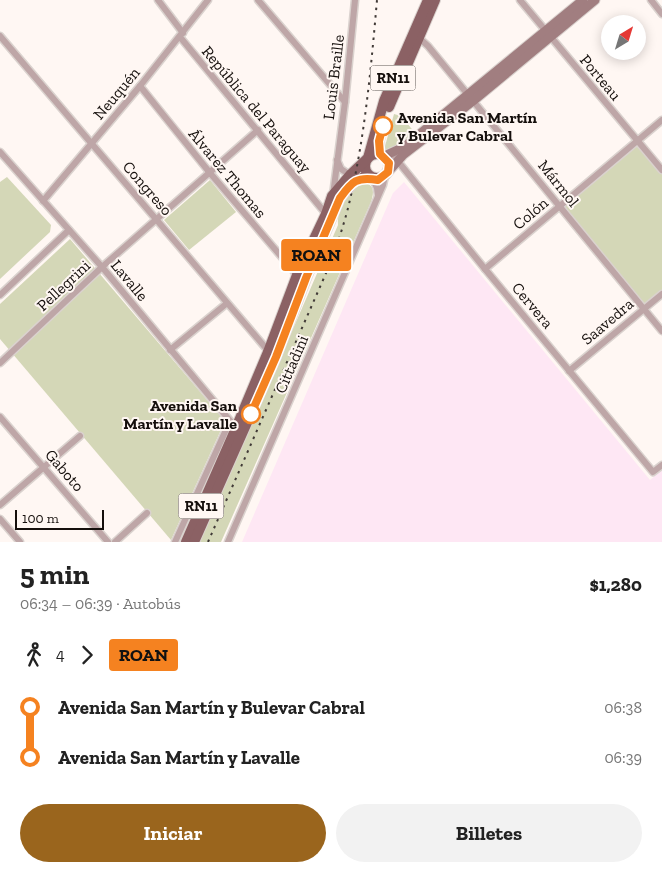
<!DOCTYPE html>
<html lang="es">
<head>
<meta charset="utf-8">
<style>
  body { margin:0; font-family:"Zilla Slab",serif; background:#f2f2f2; color:#222; height:100vh; display:flex; flex-direction:column; font-size:19px; white-space:nowrap }
  * { box-sizing:border-box; margin:0 }
  p { font-size:16px; color:#767676 }
  .icon { flex:none; width:28px; height:28px; fill:none; stroke:currentColor; stroke-width:2; stroke-linecap:round; stroke-linejoin:round }
  .map { position:relative; height:542px; overflow:hidden }
  .sheet { display:flex; flex-direction:column; background:#fff; flex:1 }
  .sheet>* { flex:none }
  .badge { padding:0 10px; border-radius:4px; font-size:18px; line-height:32px }
  .needle { width:32px; rotate:38deg }
  .tools { position:absolute; left:601px; top:15px; display:grid; gap:10px }
  .tools a { display:grid; place-items:center; width:45px; height:45px; border-radius:50%; background:#fff; box-shadow:0 2px 12px #0003; font-size:25px }
  .scale { position:absolute; left:15px; bottom:12px; width:89px; box-sizing:border-box; padding-left:5px; border:2px solid #150f0c; border-top:0; font-size:14px; line-height:18px; white-space:nowrap; color:#150f0c; -webkit-text-stroke:4px #fff7f3; paint-order:stroke }
  .map>.badge { position:absolute; translate:-50% -50%; box-shadow:0 0 0 2px #fff }
  .legs { display:flex; align-items:center; gap:8px; height:55px; padding:0 20px; font-size:16px }
  .legs p { margin-inline-start:auto }
  .headline { display:flex; align-items:center; justify-content:space-between; height:85px; padding:0 20px }
  h1 { font-size:28px; font-weight:700; line-height:38px }
  .cta { display:flex; gap:10px; margin-top:auto; padding:10px 20px }
  .cta a { flex:1; height:58px; border-radius:30px; background:#9a651d; color:#fff; font-size:20px; font-weight:700; line-height:58px; text-align:center }
  .cta a+a { background:#f2f2f2; color:#222 }
  ul { padding:0 20px; list-style:none }
  li { display:flex; align-items:center; gap:18px; height:50px; font-size:19px }
  li i { display:grid; place-items:center; width:8px; height:100%; margin:0 6px; background:currentColor }
  li i::after { content:''; width:12px; height:12px; margin:-6px; border:4px solid; border-radius:50%; background:#fff }
  li p { margin-inline-start:auto }
  li:first-child i { background:linear-gradient(#0000 50%,currentColor 0) }
  li:last-child i { background:linear-gradient(currentColor 50%,#0000 0) }
  .map>svg:first-child { display:block }
  .industrial { fill:#fee7f4 }
  .green { fill:#d4d7b7 }
  .lines { fill:none; stroke-linecap:round; stroke-linejoin:round }
  .minor-casing { stroke:#dad2ce; stroke-width:9 }
  .secondary-casing { stroke:#dad2ce; stroke-width:11 }
  .primary-casing { stroke:#dad2ce; stroke-width:12 }
  .minor { stroke:#bea6a7; stroke-width:6 }
  .secondary { stroke:#a17e80; stroke-width:9 }
  .primary { stroke:#8b6164; stroke-width:10 }
  .rail { stroke:#413a37; stroke-width:2; stroke-dasharray:2.5 5; stroke-linecap:butt }
  .line-1-casing { stroke:#fff; stroke-width:11 }
  .line-1 { stroke:#f58220; stroke-width:8 }
  .stop-1-dot { fill:#fff; stroke:#f58220; stroke-width:2.5 }
  .labels { text-anchor:middle; stroke-width:4; stroke-linejoin:round; paint-order:stroke }
  .shield { fill:#fff7f3; stroke:#5b5551; stroke-width:1 }
  .shield-label { font-size:15px; font-weight:bold; fill:#150f0c }
  .street-label { font-size:16px; fill:#150f0c; stroke:#fff7f3 }
  .stop-label { font-size:16px; font-weight:bold; fill:#150f0c; stroke:#fff7f3; text-anchor:start }
</style>
</head>
<body>
<div class="map">
<svg width="662" height="542" viewBox="0 0 662 542">
  <rect width="100%" height="100%" fill="#fff7f3"/>
  <!-- industrial -->
  <path class="industrial" d="M 404,182 L 650,480 L 662,470 L 662,542 L 242,542 L 393,193 Z"/>
  <!-- green -->
  <g class="green">
    <path d="M 394,114 L 401,116 L 416,134 L 389,152 L 385,149 L 385,146 Z"/>
    <path d="M 637,141 L 662,170 L 662,294 L 644,309 L 560,206 Z"/>
    <path d="M 7,177 L 51,225 L 50,232 L 0,279 L 0,182 Z"/>
    <path d="M 210,180 L 236,212 L 189,250 L 164,220 Z"/>
    <path d="M 363,182 C 375,185 374,192 371,202 L 221,542 L 197,542 L 251,426 L 338,225 C 337,209 348,188 363,182 Z"/>
    <path d="M 70,239 L 225,421 L 171,540 L 0,339 L 0,304 Z"/>
  </g>
  <g class="lines">
    <!-- minor casing -->
    <g class="minor-casing">
      <g id="minor">
        <path d="M 158,0 L 183,33"/>
        <path d="M 258,0 L 345,102"/>
        <path d="M 520,0 L 662,170"/>
        <path d="M 651,0 L 662,14"/>
        <path d="M 0,36 L 270,353"/>
        <path d="M 180,37 L 326,214"/>
        <path d="M 418,37 L 428,46 L 662,331"/>
        <path d="M 140,86 L 210,173 L 297,275"/>
        <path d="M 0,152 L 102,267 L 236,428"/>
        <path d="M 392,154 L 485,269 L 653,472 L 662,465"/>
        <path d="M 337,160 L 341,169 L 350,175"/>
        <path d="M 373,179 L 377,188 L 378,195"/>
        <path d="M 333,195 L 345,102 L 355,0"/>
        <path d="M 43,201 L 140,86 L 208,0"/>
        <path d="M 485,269 L 662,120"/>
        <path d="M 0,295 L 69,230"/>
        <path d="M 170,350 L 226,304"/>
        <path d="M 0,363 L 102,267 L 258,130"/>
        <path d="M 569,371 L 662,294"/>
        <path d="M 0,417 L 108,542"/>
        <path d="M 0,505 L 80,436"/>
        <path d="M 0,519 L 20,542"/>
        <path d="M 115,542 L 147,513"/>
        <path d="M 175,542 L 230,421"/>
        <path d="M 228,542 L 383,185 L 385,176"/>
      </g>
    </g>
    <!-- secondary casing -->
    <g class="secondary-casing">
      <g id="secondary">
        <path d="M 384,156 L 404,147 L 583,0"/>
        <path d="M 388,172 L 403,155 L 473,101 L 595,0"/>
      </g>
    </g>
    <!-- primary casing -->
    <g class="primary-casing">
      <g id="primary">
        <path d="M 389,107 L 435,0"/>
        <circle cx="377" cy="166" r="12"/>
        <path d="M 380,154 L 379,141 L 381,130"/>
        <path d="M 368,158 L 384,101 L 428,0"/>
        <path d="M 186,542 L 236,428 L 268,352 L 297,275 L 326,214 L 332,196 L 350,175 L 366,160"/>
        <path d="M 194,542 L 276,357 L 306,278 L 340,198 L 354,182 L 364,177 L 371,178"/>
      </g>
    </g>
    <!-- minor -->
    <use href="#minor" class="minor"/>
    <!-- secondary -->
    <use href="#secondary" class="secondary"/>
    <!-- primary -->
    <use href="#primary" class="primary"/>
    <!-- rail -->
    <path class="rail" d="M 208,542 L 334,255 C 339,238 345,221 349,204 C 365,137 371,68 377,0"/>
  </g>
  <g class="lines">
    <!-- line-1 casing -->
    <g class="line-1-casing">
      <path id="line-1" d="M 251,414 L 276,357 L 306,278 L 340,198 C 352,182 356,176 378,180 L 388,172 L 389,163 L 380,154 L 379,141 L 383,126"/>
    </g>
    <!-- line-1 -->
    <use href="#line-1" class="line-1"/>
  </g>
  <!-- markers -->
  <g class="stop-1-dot">
    <circle cx="383" cy="126" r="9"/>
    <circle cx="251" cy="414" r="9"/>
  </g>
  <g class="labels">
    <!-- shield labels -->
    <g class="shield">
      <rect x="370.5" y="65.5" width="45" height="25" rx="4"/>
      <rect x="178.5" y="493.5" width="45" height="25" rx="4"/>
    </g>
    <g class="shield-label">
      <text x="393" y="83">RN11</text>
      <text x="201" y="511">RN11</text>
    </g>
    <!-- street labels -->
    <g class="street-label">
      <text transform="translate(333 77) rotate(-83)" y="6">Louis Braille</text>
      <text transform="translate(601 77) rotate(50)" y="6">Porteau</text>
      <text transform="translate(116 93) rotate(-50)" y="6">Neuquén</text>
      <text transform="translate(257 109) rotate(50)" y="6">República del Paraguay</text>
      <text transform="translate(228 173) rotate(50)" y="6">Álvarez Thomas</text>
      <text transform="translate(559 183) rotate(51)" y="6">Mármol</text>
      <text transform="translate(148 188) rotate(49)" y="6">Congreso</text>
      <text transform="translate(530 213) rotate(-40)" y="6">Colón</text>
      <text transform="translate(130 280) rotate(50)" y="6">Lavalle</text>
      <text transform="translate(63 285) rotate(-43)" y="6">Pellegrini</text>
      <text transform="translate(533 305) rotate(50)" y="6">Cervera</text>
      <text transform="translate(607 321) rotate(-40)" y="6">Saavedra</text>
      <text transform="translate(291 364) rotate(-67)" y="6">Cittadini</text>
      <text transform="translate(65 470) rotate(49)" y="6">Gaboto</text>
    </g>
    <!-- stop labels -->
    <g class="stop-label">
      <text x="397" y="123">Avenida San Martín<tspan x="397" dy="18">y Bulevar Cabral</tspan></text>
      <text x="237" y="411" text-anchor="end">Avenida San<tspan x="237" dy="18">Martín y Lavalle</tspan></text>
    </g>
  </g>
</svg>
<div class="tools">
<a><svg class="needle" viewBox="-14 -14 28 28"><path d="M0-13l5 13h-10z" fill="#e53935"/><path d="M0 13l5-13h-10z" fill="#767676"/></svg></a>
</div>
<div class="scale">100 m</div>
<b class="badge" style="left:316px;top:255px;background:#f58220;color:#111">ROAN</b>
</div>
<section class="sheet">
<div class="headline"><div><h1>5 min</h1><p>06:34 – 06:39 · Autobús</p></div><b>$1,280</b></div>
<div class="legs"><svg class="icon" aria-label="walk" viewBox="0 0 24 24"><circle cx="13" cy="4" r="2"/><path d="M13 8l-2 6 4 7M11 14l-3 7M7 12l3-4h3l4 4"/></svg>4<svg class="icon" aria-label="forward" viewBox="0 0 24 24"><path d="M9 5l7 7-7 7"/></svg><b class="badge" style="background:#f58220;color:#111">ROAN</b></div>
<ul>
<li><i style="color:#f58220"></i><b>Avenida San Martín y Bulevar Cabral</b><p>06:38</p></li>
<li><i style="color:#f58220"></i><b>Avenida San Martín y Lavalle</b><p>06:39</p></li>
</ul>
<div class="cta"><a>Iniciar</a><a>Billetes</a></div>
</section>
</body>
</html>
